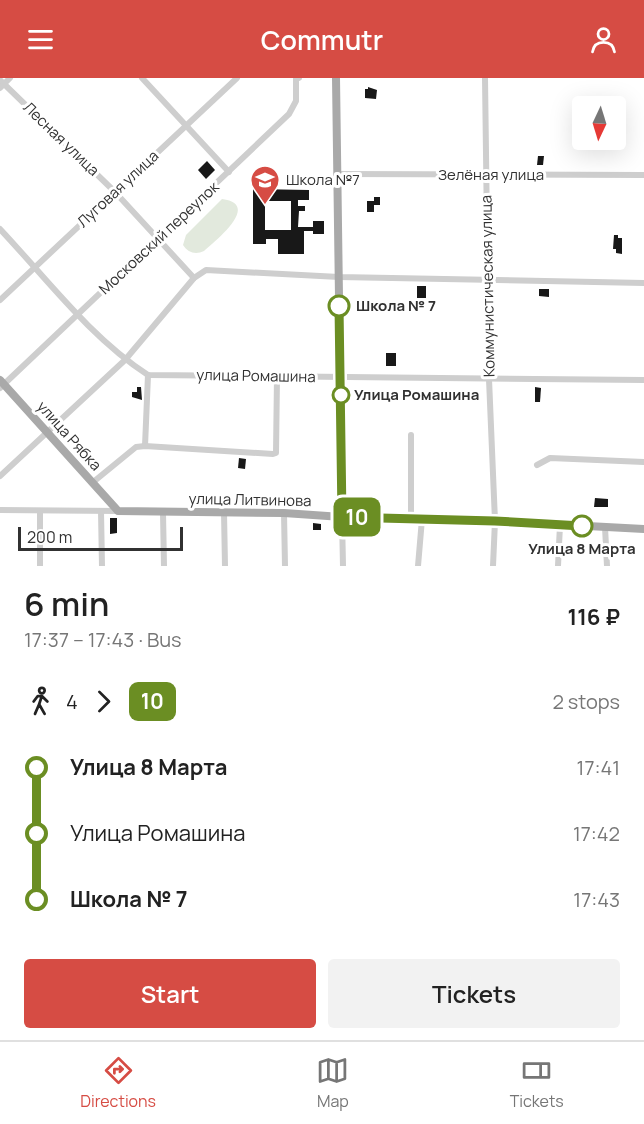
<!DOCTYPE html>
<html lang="en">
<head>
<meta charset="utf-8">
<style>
  body { margin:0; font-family:Manrope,sans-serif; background:#f2f2f2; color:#222; height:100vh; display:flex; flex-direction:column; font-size:22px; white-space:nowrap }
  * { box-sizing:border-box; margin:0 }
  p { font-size:20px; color:#767676 }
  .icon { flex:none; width:33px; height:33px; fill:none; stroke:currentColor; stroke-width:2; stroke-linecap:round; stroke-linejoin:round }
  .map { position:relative; height:488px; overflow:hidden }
  .panel { display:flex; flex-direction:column; background:#fff; flex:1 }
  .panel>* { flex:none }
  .badge { padding:0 12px; border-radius:9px; font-size:21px; line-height:39px }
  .needle { width:39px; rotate:184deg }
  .buttons { position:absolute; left:572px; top:18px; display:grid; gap:12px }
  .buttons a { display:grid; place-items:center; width:54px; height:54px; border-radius:6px; background:#fff; box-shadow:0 6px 24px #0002; font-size:30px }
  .scale { position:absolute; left:18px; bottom:15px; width:165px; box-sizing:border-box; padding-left:6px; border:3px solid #313131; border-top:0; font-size:16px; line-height:21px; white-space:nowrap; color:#313131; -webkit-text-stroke:4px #fff; paint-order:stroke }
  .map>.badge { position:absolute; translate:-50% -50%; box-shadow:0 0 0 3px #fff }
  .legs { display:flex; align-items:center; gap:9px; height:66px; padding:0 24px; font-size:20px }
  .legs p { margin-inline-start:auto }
  .headline { display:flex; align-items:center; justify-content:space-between; height:102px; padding:0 24px }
  h1 { font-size:33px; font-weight:600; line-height:45px }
  .cta { display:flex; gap:12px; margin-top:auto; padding:12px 24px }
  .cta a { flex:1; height:69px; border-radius:6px; background:#d64c44; color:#fff; font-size:24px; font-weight:600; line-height:69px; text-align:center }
  .cta a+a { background:#f2f2f2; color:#222 }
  ul { padding:0 24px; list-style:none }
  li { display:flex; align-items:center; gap:21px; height:66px; font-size:22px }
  li i { display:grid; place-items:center; width:9px; height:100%; margin:0 8px; background:currentColor }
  li i::after { content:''; width:15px; height:15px; margin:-8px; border:4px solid; border-radius:50%; background:#fff }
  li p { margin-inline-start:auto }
  li:first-child i { background:linear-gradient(#0000 50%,currentColor 0) }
  li:last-child i { background:linear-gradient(currentColor 50%,#0000 0) }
  header { display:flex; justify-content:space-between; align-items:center; height:78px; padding:0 24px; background:#d64c44; color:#fff; font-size:27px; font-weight:600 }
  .tabs { display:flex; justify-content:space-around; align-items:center; height:84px; border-top:2px solid #e0e0e0; background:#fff; font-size:16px; color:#767676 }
  .tabs a { display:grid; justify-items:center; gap:3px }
  .tabs .active { color:#d64c44 }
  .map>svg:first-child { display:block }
  .green { fill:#e2e9dd }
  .building { fill:#181818; fill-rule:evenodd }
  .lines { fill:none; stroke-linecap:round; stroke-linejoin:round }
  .minor { stroke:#cecece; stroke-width:6 }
  .major { stroke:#a9a9a9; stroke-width:8 }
  .line-1-casing { stroke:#fff; stroke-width:14 }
  .line-1 { stroke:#6b8e23; stroke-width:9 }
  .stop-1-dot { fill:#fff; stroke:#6b8e23; stroke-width:3 }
  .labels { text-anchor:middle; stroke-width:6; stroke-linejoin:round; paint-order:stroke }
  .street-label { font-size:15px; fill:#313131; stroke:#fff }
  .poi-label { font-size:15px; fill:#313131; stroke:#fff; text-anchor:start }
  .stop-label { font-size:15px; font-weight:bold; fill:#313131; stroke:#fff; text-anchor:start }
</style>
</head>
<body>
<header><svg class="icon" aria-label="menu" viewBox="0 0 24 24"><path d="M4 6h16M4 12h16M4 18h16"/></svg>Commutr<svg class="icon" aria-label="person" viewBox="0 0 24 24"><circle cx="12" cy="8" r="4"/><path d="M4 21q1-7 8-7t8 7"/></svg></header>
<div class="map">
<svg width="644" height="488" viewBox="0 0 644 488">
  <rect width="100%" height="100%" fill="#fff"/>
  <!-- green -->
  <path class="green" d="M 222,121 C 262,126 215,163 204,173 C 196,177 188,175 183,167 L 186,157 Z"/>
  <!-- building -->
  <g class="building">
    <path d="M 368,9 L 377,12 L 376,21 L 365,20 L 365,11 L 368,11 Z"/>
    <path d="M 538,78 L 544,78 L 543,87 L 537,87 Z"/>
    <path d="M 207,83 L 215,92 L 206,101 L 198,92 Z"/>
    <path d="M 253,111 L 309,112 L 309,122 L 298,122 L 298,128 L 305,128 L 305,133 L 299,133 L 298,149 L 313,149 L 313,143 L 324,143 L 324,156 L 313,156 L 313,153 L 304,153 L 304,176 L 278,176 L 278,161 L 266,161 L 266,166 L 253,166 ZM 265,123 L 291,123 L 291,152 L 265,152 Z"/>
    <path d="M 374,119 L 380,119 L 380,127 L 374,127 L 374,134 L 367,134 L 367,123 L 374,123 Z"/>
    <path d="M 614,157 L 618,157 L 618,160 L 622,160 L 622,176 L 616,175 L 616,171 L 613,171 Z"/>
    <rect x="417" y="208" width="9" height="12"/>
    <path d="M 539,211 L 549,211 L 549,219 L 539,218 Z"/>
    <rect x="386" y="275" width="10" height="13"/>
    <path d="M 137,309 L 141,309 L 142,322 L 132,319 L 132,314 L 137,314 Z"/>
    <path d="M 535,309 L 541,310 L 540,324 L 535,324 Z"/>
    <path d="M 239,380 L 246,381 L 245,391 L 238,390 Z"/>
    <path d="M 595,420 L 608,421 L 608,429 L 594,429 Z"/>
    <path d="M 110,440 L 117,440 L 117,455 L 110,456 Z"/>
    <path d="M 313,445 L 321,446 L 321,452 L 313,452 Z"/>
  </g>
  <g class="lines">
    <!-- minor -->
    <g class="minor">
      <path d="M 142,0 L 229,94"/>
      <path d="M 485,0 L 489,301 L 495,443 L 493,488"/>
      <path d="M 0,2 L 115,114 L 194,200"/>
      <path d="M 0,10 L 10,0"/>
      <path d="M 337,96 L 644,97"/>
      <path d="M 0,151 C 47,201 90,259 148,297 L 644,302"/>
      <path d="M 0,222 L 237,0"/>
      <path d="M 0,310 L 289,36 L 296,23 L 296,1 L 299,0"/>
      <path d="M 411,357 L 411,441"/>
      <path d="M 145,368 L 148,297"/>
      <path d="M 537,387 L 550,380 L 644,384"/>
      <path d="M 0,398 L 125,282 L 194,200 L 206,192 L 339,199 L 644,205"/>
      <path d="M 92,405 L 136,369 L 145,368 L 273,376 L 276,375 L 277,299"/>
      <path d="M 0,432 L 118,433"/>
      <path d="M 101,433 L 102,488"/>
      <path d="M 40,434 L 40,488"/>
      <path d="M 224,434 L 225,488"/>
      <path d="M 163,435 L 164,488"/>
      <path d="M 284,435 L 285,488"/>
      <path d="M 342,439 L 343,488"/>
      <path d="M 605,449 L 607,488"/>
      <path d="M 418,488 L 422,441"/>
      <path d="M 558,488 L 560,447"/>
    </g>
    <!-- major -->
    <g class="major">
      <path d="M 336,0 L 342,439"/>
      <path d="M 0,302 L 118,433 L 284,435 L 342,439 L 495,443 L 644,451"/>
    </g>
  </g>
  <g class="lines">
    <!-- line-1 casing -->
    <g class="line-1-casing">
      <path id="line-1" d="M 339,228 L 342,439 L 495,443 L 582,448"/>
    </g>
    <!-- line-1 -->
    <use href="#line-1" class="line-1"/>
  </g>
  <!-- icons -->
  <defs>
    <g id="school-pin" transform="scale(1.5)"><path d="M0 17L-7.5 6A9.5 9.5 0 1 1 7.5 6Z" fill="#d64c44" stroke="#fff"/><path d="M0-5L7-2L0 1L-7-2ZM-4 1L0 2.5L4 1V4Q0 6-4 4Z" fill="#fff"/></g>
  </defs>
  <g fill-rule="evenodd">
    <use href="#school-pin" x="265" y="102"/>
  </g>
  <!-- markers -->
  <g class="stop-1-dot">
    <circle cx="339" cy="228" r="10"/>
    <circle cx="341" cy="317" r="8"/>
    <circle cx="582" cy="448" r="10"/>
  </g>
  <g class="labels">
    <!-- street labels -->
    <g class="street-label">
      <text transform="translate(61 61) rotate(44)" y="5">Лесная улица</text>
      <text x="491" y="102">Зелёная улица</text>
      <text transform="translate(118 111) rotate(-43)" y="5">Луговая улица</text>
      <text transform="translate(159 160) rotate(-43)" y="5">Московский переулок</text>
      <text transform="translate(488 208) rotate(-91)" y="5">Коммунистическая улица</text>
      <text transform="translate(256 298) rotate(1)" y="5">улица Ромашина</text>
      <text transform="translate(69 358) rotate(48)" y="5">улица Рябка</text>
      <text transform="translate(250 422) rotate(1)" y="5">улица Литвинова</text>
    </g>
    <!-- poi labels -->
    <g class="poi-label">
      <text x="286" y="107">Школа №7</text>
    </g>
    <!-- stop labels -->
    <g class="stop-label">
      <text x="356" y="233">Школа № 7</text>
      <text x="354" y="322">Улица Ромашина</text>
      <text x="582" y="476" text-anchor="middle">Улица 8 Марта</text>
    </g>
  </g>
</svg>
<div class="buttons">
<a><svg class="needle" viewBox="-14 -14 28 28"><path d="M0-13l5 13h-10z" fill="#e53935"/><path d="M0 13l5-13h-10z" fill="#767676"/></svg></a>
</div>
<div class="scale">200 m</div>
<b class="badge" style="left:357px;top:439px;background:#6b8e23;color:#fff">10</b>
</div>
<section class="panel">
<div class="headline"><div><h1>6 min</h1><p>17:37 – 17:43 · Bus</p></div><b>116 ₽</b></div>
<div class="legs"><svg class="icon" aria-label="walk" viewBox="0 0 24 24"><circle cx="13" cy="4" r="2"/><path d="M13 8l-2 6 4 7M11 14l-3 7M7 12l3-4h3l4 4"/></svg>4<svg class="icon" aria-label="forward" viewBox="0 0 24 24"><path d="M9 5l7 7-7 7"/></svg><b class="badge" style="background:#6b8e23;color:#fff">10</b><p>2 stops</p></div>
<ul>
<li><i style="color:#6b8e23"></i><b>Улица 8 Марта</b><p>17:41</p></li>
<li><i style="color:#6b8e23"></i><span>Улица Ромашина</span><p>17:42</p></li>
<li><i style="color:#6b8e23"></i><b>Школа № 7</b><p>17:43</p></li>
</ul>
<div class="cta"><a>Start</a><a>Tickets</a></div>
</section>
<nav class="tabs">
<a class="active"><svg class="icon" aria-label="directions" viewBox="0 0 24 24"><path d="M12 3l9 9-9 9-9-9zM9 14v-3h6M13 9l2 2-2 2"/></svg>Directions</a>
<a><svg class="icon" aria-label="map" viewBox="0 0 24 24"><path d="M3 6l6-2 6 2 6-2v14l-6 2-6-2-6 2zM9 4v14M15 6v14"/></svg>Map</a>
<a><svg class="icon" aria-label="tickets" viewBox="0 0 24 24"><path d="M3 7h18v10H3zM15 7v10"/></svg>Tickets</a>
</nav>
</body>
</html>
